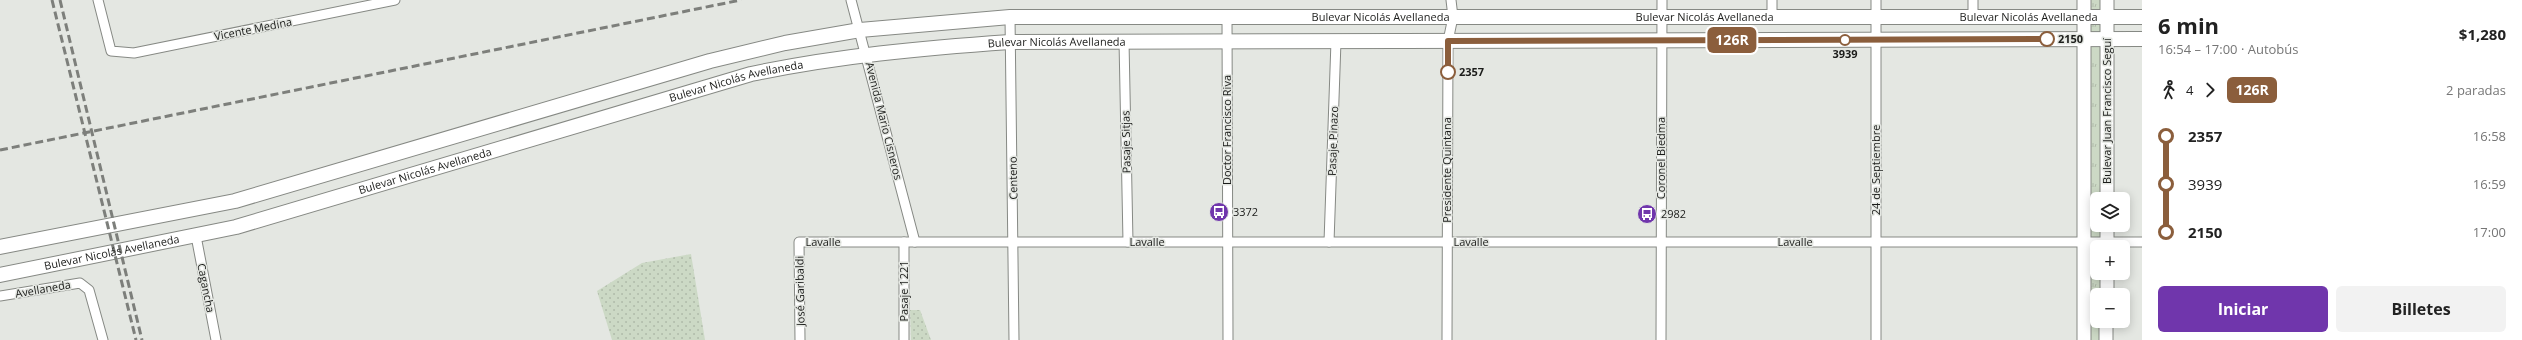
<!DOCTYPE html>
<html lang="es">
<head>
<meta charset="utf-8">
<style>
  body { margin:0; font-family:"Open Sans",sans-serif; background:#f2f2f2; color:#222; height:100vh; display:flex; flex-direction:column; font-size:15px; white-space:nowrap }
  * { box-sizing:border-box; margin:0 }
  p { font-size:13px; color:#767676 }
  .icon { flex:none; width:22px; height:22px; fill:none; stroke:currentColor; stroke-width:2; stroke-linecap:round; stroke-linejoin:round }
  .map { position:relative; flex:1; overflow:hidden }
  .details { display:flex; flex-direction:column; background:#fff; width:380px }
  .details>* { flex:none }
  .badge { padding:0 8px; border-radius:6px; font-size:14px; line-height:26px }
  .controls { position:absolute; left:2090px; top:192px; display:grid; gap:8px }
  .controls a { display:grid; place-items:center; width:40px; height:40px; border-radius:6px; background:#fff; box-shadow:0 2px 10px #0003; font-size:20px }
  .map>.badge { position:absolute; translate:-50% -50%; box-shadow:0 0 0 2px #fff }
  .legs { display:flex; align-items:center; gap:6px; height:44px; padding:0 16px; font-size:13px }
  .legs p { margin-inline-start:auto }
  .headline { display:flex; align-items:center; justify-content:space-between; height:68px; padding:0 16px }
  h1 { font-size:22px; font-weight:700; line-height:30px }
  .button { display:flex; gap:8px; margin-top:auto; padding:8px 16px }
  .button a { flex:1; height:46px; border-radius:6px; background:#7036ac; color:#fff; font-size:16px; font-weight:700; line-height:46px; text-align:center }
  .button a+a { background:#f2f2f2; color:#222 }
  ul { padding:0 16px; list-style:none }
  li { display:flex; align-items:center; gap:14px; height:48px; font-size:15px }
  li i { display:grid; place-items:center; width:6px; height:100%; margin:0 5px; background:currentColor }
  li i::after { content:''; width:10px; height:10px; margin:-5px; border:3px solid; border-radius:50%; background:#fff }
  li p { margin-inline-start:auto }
  li:first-child i { background:linear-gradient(#0000 50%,currentColor 0) }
  li:last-child i { background:linear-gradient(currentColor 50%,#0000 0) }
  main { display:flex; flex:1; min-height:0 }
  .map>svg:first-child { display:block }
  .grass { fill:url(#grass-tufts) }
  .park { fill:url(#park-dots) }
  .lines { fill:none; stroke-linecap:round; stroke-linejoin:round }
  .street-casing { stroke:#868984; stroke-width:11 }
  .secondary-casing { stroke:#868984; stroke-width:15 }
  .primary-casing { stroke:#868984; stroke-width:16 }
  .street { stroke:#fff; stroke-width:9 }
  .secondary { stroke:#fff; stroke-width:13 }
  .primary { stroke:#fff; stroke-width:14 }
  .rail { stroke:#7d7f7b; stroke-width:3; stroke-dasharray:8 4; stroke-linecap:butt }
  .line-1-casing { stroke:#fff; stroke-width:9 }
  .line-1 { stroke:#8b5e3c; stroke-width:6 }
  .stop-1-dot { fill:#fff; stroke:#8b5e3c; stroke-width:2 }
  .labels { text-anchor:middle; stroke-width:3; stroke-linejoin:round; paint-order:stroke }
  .street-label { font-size:11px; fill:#1b1c1a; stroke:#e4e7e2 }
  .stop-label { font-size:11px; font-weight:bold; fill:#1b1c1a; stroke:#e4e7e2; text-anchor:start }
  .poi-label { font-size:11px; fill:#1b1c1a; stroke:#e4e7e2; text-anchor:start }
</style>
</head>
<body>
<main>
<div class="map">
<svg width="2142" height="340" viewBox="0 0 2142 340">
  <defs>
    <pattern id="grass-tufts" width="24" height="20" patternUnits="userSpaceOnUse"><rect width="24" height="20" fill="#ccd9c5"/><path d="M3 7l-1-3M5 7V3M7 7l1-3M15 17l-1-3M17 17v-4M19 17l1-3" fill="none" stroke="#afbaa9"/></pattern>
    <pattern id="park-dots" width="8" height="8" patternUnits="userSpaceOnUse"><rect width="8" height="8" fill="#ccd9c5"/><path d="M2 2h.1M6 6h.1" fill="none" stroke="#afbaa9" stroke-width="1.8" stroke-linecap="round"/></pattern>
  </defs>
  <rect width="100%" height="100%" fill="#e4e7e2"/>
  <!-- grass -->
  <path class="grass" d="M 2084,0 L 2107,0 L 2107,199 L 2097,199 L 2097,225 L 2107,225 L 2107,247 L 2097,247 L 2097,273 L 2107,273 L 2107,295 L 2097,295 L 2097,321 L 2106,321 L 2106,340 L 2084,340 Z"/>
  <!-- park -->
  <g class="park">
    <path d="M 691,254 L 705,340 L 612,340 L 597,291 L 642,263 Z"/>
    <path d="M 910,310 L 920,310 L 931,340 L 911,340 Z"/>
  </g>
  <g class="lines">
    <!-- street casing -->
    <g class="street-casing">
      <g id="street">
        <path d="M 98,0 L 111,51 L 134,53 L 395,0"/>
        <path d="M 851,0 L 915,242"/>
        <path d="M 1772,0 L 1772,17"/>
        <path d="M 1973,0 L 1973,17"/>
        <path d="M 1010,17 L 1014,340"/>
        <path d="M 1227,17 L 1228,340"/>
        <path d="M 1124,41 L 1128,242"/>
        <path d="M 196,236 L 216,340"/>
        <path d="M 904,242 L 904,340"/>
        <path d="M 1329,242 L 1336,41"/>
        <path d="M 0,296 L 80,283 L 89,290 L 103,340"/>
        <path d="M 800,340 L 799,242 L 2142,242"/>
        <path d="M 1447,340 L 1448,41 L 1453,17 L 1451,0"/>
        <path d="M 1661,340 L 1662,0"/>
        <path d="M 1876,340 L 1876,0"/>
      </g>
    </g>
    <!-- secondary casing -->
    <g class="secondary-casing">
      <g id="secondary">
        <path d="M 2107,199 L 2107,0"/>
        <path d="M 2107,247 L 2107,225"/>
        <path d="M 2107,295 L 2107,273"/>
        <path d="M 2084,340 L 2084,0"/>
        <path d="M 2106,340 L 2106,321"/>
      </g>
    </g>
    <!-- primary casing -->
    <g class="primary-casing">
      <g id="primary">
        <path id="s1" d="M 0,247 L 235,201 L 710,61 L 785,43 L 860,30 L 1010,17 L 2142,17"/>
        <path id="s2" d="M 0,275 L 236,227 L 751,74 C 837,56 922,48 1010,42 L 2142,39"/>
      </g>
    </g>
    <!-- street -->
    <use href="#street" class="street"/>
    <!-- secondary -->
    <use href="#secondary" class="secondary"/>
    <!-- primary -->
    <use href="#primary" class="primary"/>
    <!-- rail -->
    <g class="rail">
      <path d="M 52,0 L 136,340"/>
      <path d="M 60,0 L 142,340"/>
      <path d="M 0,150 L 741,0"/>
    </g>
  </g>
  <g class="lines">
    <!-- line-1 casing -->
    <g class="line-1-casing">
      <path id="line-1" d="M 1448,72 L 1448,41 L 2047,39"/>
    </g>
    <!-- line-1 -->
    <use href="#line-1" class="line-1"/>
  </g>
  <!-- icons -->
  <defs>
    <g id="bus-disc" transform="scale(1)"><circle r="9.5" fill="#7036ac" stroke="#e4e7e2"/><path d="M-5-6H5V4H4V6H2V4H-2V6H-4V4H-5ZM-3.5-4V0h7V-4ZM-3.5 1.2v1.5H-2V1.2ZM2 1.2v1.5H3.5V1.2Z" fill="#fff"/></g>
  </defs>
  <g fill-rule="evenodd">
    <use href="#bus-disc" x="1219" y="212"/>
    <use href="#bus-disc" x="1647" y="214"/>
  </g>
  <!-- markers -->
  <g class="stop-1-dot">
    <circle cx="2047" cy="39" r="7"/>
    <circle cx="1845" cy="40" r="5"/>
    <circle cx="1448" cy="72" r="7"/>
  </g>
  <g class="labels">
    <!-- street labels -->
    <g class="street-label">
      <text dy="4" stroke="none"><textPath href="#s1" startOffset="1409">Bulevar Nicolás Avellaneda</textPath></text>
      <text dy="4" stroke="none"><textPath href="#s1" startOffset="1733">Bulevar Nicolás Avellaneda</textPath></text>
      <text dy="4" stroke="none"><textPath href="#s1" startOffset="2057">Bulevar Nicolás Avellaneda</textPath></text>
      <text transform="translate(253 29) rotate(-11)" y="4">Vicente Medina</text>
      <text dy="4" stroke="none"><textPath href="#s2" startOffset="1086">Bulevar Nicolás Avellaneda</textPath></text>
      <text dy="4" stroke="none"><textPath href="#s2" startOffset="762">Bulevar Nicolás Avellaneda</textPath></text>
      <text transform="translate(2107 111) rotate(-90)" y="4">Bulevar Juan Francisco Seguí</text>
      <text transform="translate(884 121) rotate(76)" y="4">Avenida Mario Cisneros</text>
      <text transform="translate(1227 130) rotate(-90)" y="4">Doctor Francisco Riva</text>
      <text transform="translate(1333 141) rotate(-88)" y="4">Pasaje Pinazo</text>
      <text transform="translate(1126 142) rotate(-91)" y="4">Pasaje Sitjas</text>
      <text transform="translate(1661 158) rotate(-90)" y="4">Coronel Biedma</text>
      <text dy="4" stroke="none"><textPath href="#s2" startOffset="438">Bulevar Nicolás Avellaneda</textPath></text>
      <text transform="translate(1447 170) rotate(-90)" y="4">Presidente Quintana</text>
      <text transform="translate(1876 170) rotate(-90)" y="4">24 de Septiembre</text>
      <text transform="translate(1013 178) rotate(-91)" y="4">Centeno</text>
      <text x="823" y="246">Lavalle</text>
      <text x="1147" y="246">Lavalle</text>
      <text x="1471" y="246">Lavalle</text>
      <text x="1795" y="246">Lavalle</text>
      <text dy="4" stroke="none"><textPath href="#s2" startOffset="114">Bulevar Nicolás Avellaneda</textPath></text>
      <text transform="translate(206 288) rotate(79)" y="4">Cagancha</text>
      <text transform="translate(43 289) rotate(-10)" y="4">Avellaneda</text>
      <text transform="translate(800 291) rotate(-91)" y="4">José Garibaldi</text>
      <text transform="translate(904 291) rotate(-90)" y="4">Pasaje 1221</text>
    </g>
    <!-- stop labels -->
    <g class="stop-label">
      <text x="2058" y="43">2150</text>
      <text x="1845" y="58" text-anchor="middle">3939</text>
      <text x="1459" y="76">2357</text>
    </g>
    <!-- poi labels -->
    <g class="poi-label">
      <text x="1233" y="216">3372</text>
      <text x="1661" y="218">2982</text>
    </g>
  </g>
</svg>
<div class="controls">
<a><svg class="icon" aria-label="layers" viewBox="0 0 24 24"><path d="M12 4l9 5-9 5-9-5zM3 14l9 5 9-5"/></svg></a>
<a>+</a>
<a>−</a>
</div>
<b class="badge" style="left:1732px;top:40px;background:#8b5e3c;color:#fff">126R</b>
</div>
<section class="details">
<div class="headline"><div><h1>6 min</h1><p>16:54 – 17:00 · Autobús</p></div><b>$1,280</b></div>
<div class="legs"><svg class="icon" aria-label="walk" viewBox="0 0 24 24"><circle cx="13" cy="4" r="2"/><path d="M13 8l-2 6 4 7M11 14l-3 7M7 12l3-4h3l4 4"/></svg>4<svg class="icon" aria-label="forward" viewBox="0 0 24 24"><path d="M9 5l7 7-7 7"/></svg><b class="badge" style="background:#8b5e3c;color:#fff">126R</b><p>2 paradas</p></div>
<ul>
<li><i style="color:#8b5e3c"></i><b>2357</b><p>16:58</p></li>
<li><i style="color:#8b5e3c"></i><span>3939</span><p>16:59</p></li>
<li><i style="color:#8b5e3c"></i><b>2150</b><p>17:00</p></li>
</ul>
<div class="button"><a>Iniciar</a><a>Billetes</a></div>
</section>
</main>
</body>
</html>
